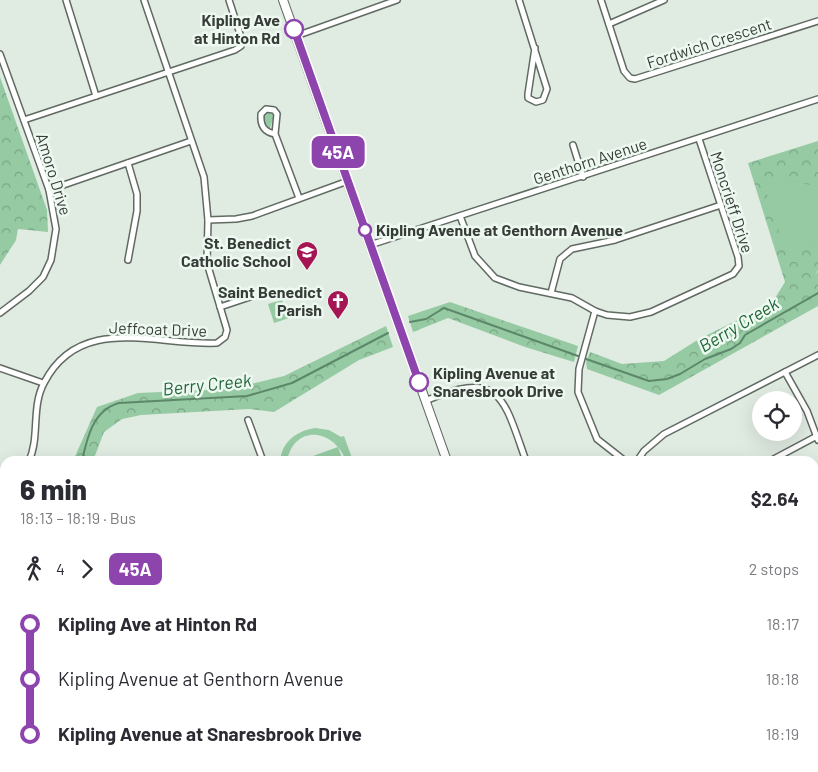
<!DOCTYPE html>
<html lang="en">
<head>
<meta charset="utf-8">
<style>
  body { margin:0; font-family:Barlow,sans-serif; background:#f2f2f3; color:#2b2b33; height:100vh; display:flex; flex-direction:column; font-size:19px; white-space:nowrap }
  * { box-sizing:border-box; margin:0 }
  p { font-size:16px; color:#7c7c81 }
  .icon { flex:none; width:28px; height:28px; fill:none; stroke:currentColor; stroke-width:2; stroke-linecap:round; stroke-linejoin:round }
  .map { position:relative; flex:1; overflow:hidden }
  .side { position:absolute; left:0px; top:456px; width:819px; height:316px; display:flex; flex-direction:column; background:#fff; border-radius:15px 15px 0 0; box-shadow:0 5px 20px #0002 }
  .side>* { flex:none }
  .badge { padding:0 10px; border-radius:8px; font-size:18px; line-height:32px }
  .tools { position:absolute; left:752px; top:391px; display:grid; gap:10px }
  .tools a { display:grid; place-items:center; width:50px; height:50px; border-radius:50%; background:#fff; box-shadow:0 5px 20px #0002; font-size:25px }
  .map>.badge { position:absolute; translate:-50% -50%; box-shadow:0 0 0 2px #fff }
  .legs { display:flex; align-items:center; gap:8px; height:55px; padding:0 20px; font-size:16px }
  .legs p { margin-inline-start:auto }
  .head { display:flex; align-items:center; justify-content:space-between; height:85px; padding:0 20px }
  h1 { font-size:28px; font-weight:800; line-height:38px }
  ul { padding:0 20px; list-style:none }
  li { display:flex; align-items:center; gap:18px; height:55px; font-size:19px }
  li i { display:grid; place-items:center; width:8px; height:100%; margin:0 6px; background:currentColor }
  li i::after { content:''; width:12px; height:12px; margin:-6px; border:4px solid; border-radius:50%; background:#fff }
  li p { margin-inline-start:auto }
  li:first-child i { background:linear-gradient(#0000 50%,currentColor 0) }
  li:last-child i { background:linear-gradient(currentColor 50%,#0000 0) }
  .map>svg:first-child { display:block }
  .forest { fill:url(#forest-crowns) }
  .pitch { fill:#95caa2 }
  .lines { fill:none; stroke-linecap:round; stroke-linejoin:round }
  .stream { stroke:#5c8869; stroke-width:2 }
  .street-casing { stroke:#606a62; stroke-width:8 }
  .secondary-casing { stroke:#606a62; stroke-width:10 }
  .street { stroke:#fff; stroke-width:5 }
  .secondary { stroke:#fff; stroke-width:8 }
  .line-1-casing { stroke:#fff; stroke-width:11 }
  .line-1 { stroke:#8e44ad; stroke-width:8 }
  .stop-1-dot { fill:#fff; stroke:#8e44ad; stroke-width:2.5 }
  .labels { text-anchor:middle; stroke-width:5; stroke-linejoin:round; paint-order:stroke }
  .stop-label { font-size:16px; font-weight:bold; fill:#383c39; stroke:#edf9f0; text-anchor:start }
  .street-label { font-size:16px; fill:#383c39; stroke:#edf9f0 }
  .poi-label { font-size:16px; font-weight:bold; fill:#383c39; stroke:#edf9f0; text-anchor:end }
  .water-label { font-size:18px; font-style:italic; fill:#216439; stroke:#edf9f0 }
</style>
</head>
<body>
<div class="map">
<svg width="818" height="772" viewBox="0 0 818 772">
  <defs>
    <pattern id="forest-crowns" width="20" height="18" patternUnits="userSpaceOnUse" patternTransform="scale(1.25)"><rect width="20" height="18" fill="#95caa2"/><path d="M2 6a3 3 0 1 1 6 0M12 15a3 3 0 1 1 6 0" fill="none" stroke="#7ba585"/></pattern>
  </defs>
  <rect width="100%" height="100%" fill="#e0ebe2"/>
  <!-- forest -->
  <g class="forest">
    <path d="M 0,77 L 47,210 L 48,232 L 18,229 L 16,240 L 0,265 Z"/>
    <path d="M 268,111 L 274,116 L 270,128 L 266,127 L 263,114 Z"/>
    <path d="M 818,141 L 818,270 L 814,276 L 818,271 L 818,306 L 659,395 L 587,369 L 586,362 L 590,352 L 622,364 L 664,361 L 699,339 L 772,303 L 785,282 L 748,163 Z"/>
    <path d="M 450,302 L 578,346 L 574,362 L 525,347 L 448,318 L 413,332 L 408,316 Z"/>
    <path d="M 386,326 L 393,347 L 359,360 L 274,412 L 249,409 L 141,415 L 122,419 L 104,432 L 93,461 L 73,461 L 97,407 L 138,393 L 231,389 L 284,376 Z"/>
    <path d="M 5,541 L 5,562 L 0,562 L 0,542 Z"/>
  </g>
  <!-- pitch -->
  <g class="pitch">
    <path d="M 789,180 L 818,187 L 818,243 L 786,253 L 764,185 Z"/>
    <path d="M 282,300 L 289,318 L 274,323 L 268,304 Z"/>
    <path d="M 315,428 L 329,430 L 341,437 L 344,436 L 353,461 L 346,461 C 334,428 294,424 287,461 L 280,461 C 282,442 296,431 315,428 Z"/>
    <path d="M 338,447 L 343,461 L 299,461 Z"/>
  </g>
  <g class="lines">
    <!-- stream -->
    <g class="stream">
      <path d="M 410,322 L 426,319 L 444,308 L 578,356"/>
      <path d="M 586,359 L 649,381 L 667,379 L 680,374 L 705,359 L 731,349 L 740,343 L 745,335 L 818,293"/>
      <path d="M 82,461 C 87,438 93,410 119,403 L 247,396 L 292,383 L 388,333"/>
      <path d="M 0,547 L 5,546"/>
    </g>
    <!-- street casing -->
    <g class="street-casing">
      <g id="street">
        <path d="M 66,0 L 96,96"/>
        <path d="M 519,0 L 547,89 L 543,100 L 536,102 L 528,98 L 528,94 L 535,48"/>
        <path d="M 601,0 L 624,71 L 630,78 L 635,79 L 818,21"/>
        <path d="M 609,24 L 664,0"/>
        <path d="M 296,36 L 397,0"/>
        <path d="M 0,54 L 49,190 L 56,229 L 51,260 L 43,277 L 29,291 L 0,313"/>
        <path d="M 24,120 L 235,50 L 241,46 L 241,37 L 229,0"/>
        <path d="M 275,134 C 264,132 260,126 261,114 L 266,109 L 274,110 L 277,114 L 275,134 L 299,198"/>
        <path d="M 573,145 L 583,177"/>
        <path d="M 128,163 L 137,194 L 137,211 L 128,260"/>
        <path d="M 49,190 L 191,141"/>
        <path d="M 460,216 L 475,256 L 495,278 L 519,287 L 572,298 L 595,311 L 607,315 L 630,317 L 651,312 L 733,274 L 739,266 L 738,257 L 699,139"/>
        <path d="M 208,220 L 236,219 L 252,216 L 348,181"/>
        <path d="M 370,245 L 818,99"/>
        <path d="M 551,293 L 560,259 L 572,249 L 615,240 L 721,205"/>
        <path d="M 220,307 L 250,297"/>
        <path d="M 595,311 L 579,369 L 578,392 L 597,439 L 625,461"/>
        <path d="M 0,368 L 43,383"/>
        <path d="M 785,372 L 807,411 L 818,440"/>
        <path d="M 425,401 C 501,369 503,396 526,461"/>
        <path d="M 248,420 L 263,461"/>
        <path d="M 29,461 C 40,437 31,407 44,383 C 80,313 156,346 217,343 L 225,337 L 227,330 L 207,263 L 208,220 L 204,177 L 144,0"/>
        <path d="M 637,461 L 644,451 L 664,434 L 818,355"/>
        <path d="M 770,461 L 817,436"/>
        <path d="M 0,497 L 5,493"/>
        <path d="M 814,666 L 818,663"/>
        <path d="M 814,741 L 818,740"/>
        <path d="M 0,761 L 5,744"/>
        <path d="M 87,768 L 101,772"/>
        <path d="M 352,768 L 353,772"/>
        <path d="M 634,768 L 635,772"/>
        <path d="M 707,768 L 709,772"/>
        <path d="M 717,772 L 731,768"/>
      </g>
    </g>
    <!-- secondary casing -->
    <g class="secondary-casing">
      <g id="secondary">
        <path d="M 283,0 L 447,461"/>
        <path d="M 555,768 L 557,772"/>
      </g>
    </g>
    <!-- street -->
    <use href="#street" class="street"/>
    <!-- secondary -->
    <use href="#secondary" class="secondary"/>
  </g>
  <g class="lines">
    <!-- line-1 casing -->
    <g class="line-1-casing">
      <path id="line-1" d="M 294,29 L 419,382"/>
    </g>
    <!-- line-1 -->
    <use href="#line-1" class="line-1"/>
  </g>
  <!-- icons -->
  <defs>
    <g id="school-pin" transform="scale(1.125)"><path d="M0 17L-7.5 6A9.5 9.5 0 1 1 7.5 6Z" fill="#a51453" stroke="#edf9f0"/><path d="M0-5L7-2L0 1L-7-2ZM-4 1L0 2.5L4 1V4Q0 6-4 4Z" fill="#fff"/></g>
    <g id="church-pin" transform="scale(1.125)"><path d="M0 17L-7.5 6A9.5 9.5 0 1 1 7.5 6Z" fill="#a51453" stroke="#edf9f0"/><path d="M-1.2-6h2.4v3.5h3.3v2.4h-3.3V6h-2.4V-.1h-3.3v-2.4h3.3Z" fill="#fff"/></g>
  </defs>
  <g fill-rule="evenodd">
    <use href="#school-pin" x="307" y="252"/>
    <use href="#church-pin" x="338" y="301"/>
  </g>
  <!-- markers -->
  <g class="stop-1-dot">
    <circle cx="294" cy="29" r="9"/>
    <circle cx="365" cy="230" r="6"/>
    <circle cx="419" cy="382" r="9"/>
  </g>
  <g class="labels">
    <!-- stop labels -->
    <g class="stop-label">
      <text x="280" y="26" text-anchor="end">Kipling Ave<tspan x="280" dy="18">at Hinton Rd</tspan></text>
      <text x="376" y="236">Kipling Avenue at Genthorn Avenue</text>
      <text x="433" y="379">Kipling Avenue at<tspan x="433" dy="18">Snaresbrook Drive</tspan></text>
    </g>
    <!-- street labels -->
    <g class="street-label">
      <text transform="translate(709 43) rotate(-18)" y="6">Fordwich Crescent</text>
      <text transform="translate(590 161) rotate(-18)" y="6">Genthorn Avenue</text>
      <text transform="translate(54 174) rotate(73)" y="6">Amoro Drive</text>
      <text transform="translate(732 202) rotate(72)" y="6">Moncrieff Drive</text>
      <text transform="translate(158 329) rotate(2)" y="6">Jeffcoat Drive</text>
    </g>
    <!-- poi labels -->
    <g class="poi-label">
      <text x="291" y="249">St. Benedict<tspan x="291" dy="18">Catholic School</tspan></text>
      <text x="322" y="298">Saint Benedict<tspan x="322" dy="18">Parish</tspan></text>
    </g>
    <!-- water labels -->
    <g class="water-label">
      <text transform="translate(739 325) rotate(-31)" y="6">Berry Creek</text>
      <text transform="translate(207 385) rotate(-6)" y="6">Berry Creek</text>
    </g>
  </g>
</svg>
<div class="tools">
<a><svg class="icon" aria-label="locate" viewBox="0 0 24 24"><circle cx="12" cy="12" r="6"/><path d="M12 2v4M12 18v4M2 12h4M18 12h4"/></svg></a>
</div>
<b class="badge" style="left:338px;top:152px;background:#8e44ad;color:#fff">45A</b>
<section class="side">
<div class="head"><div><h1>6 min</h1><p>18:13 – 18:19 · Bus</p></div><b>$2.64</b></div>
<div class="legs"><svg class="icon" aria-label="walk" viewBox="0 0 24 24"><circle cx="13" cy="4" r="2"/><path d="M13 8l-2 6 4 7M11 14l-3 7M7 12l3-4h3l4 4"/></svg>4<svg class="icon" aria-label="forward" viewBox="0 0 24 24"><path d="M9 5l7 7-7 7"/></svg><b class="badge" style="background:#8e44ad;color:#fff">45A</b><p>2 stops</p></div>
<ul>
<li><i style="color:#8e44ad"></i><b>Kipling Ave at Hinton Rd</b><p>18:17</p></li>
<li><i style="color:#8e44ad"></i><span>Kipling Avenue at Genthorn Avenue</span><p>18:18</p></li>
<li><i style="color:#8e44ad"></i><b>Kipling Avenue at Snaresbrook Drive</b><p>18:19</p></li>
</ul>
</section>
</div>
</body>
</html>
